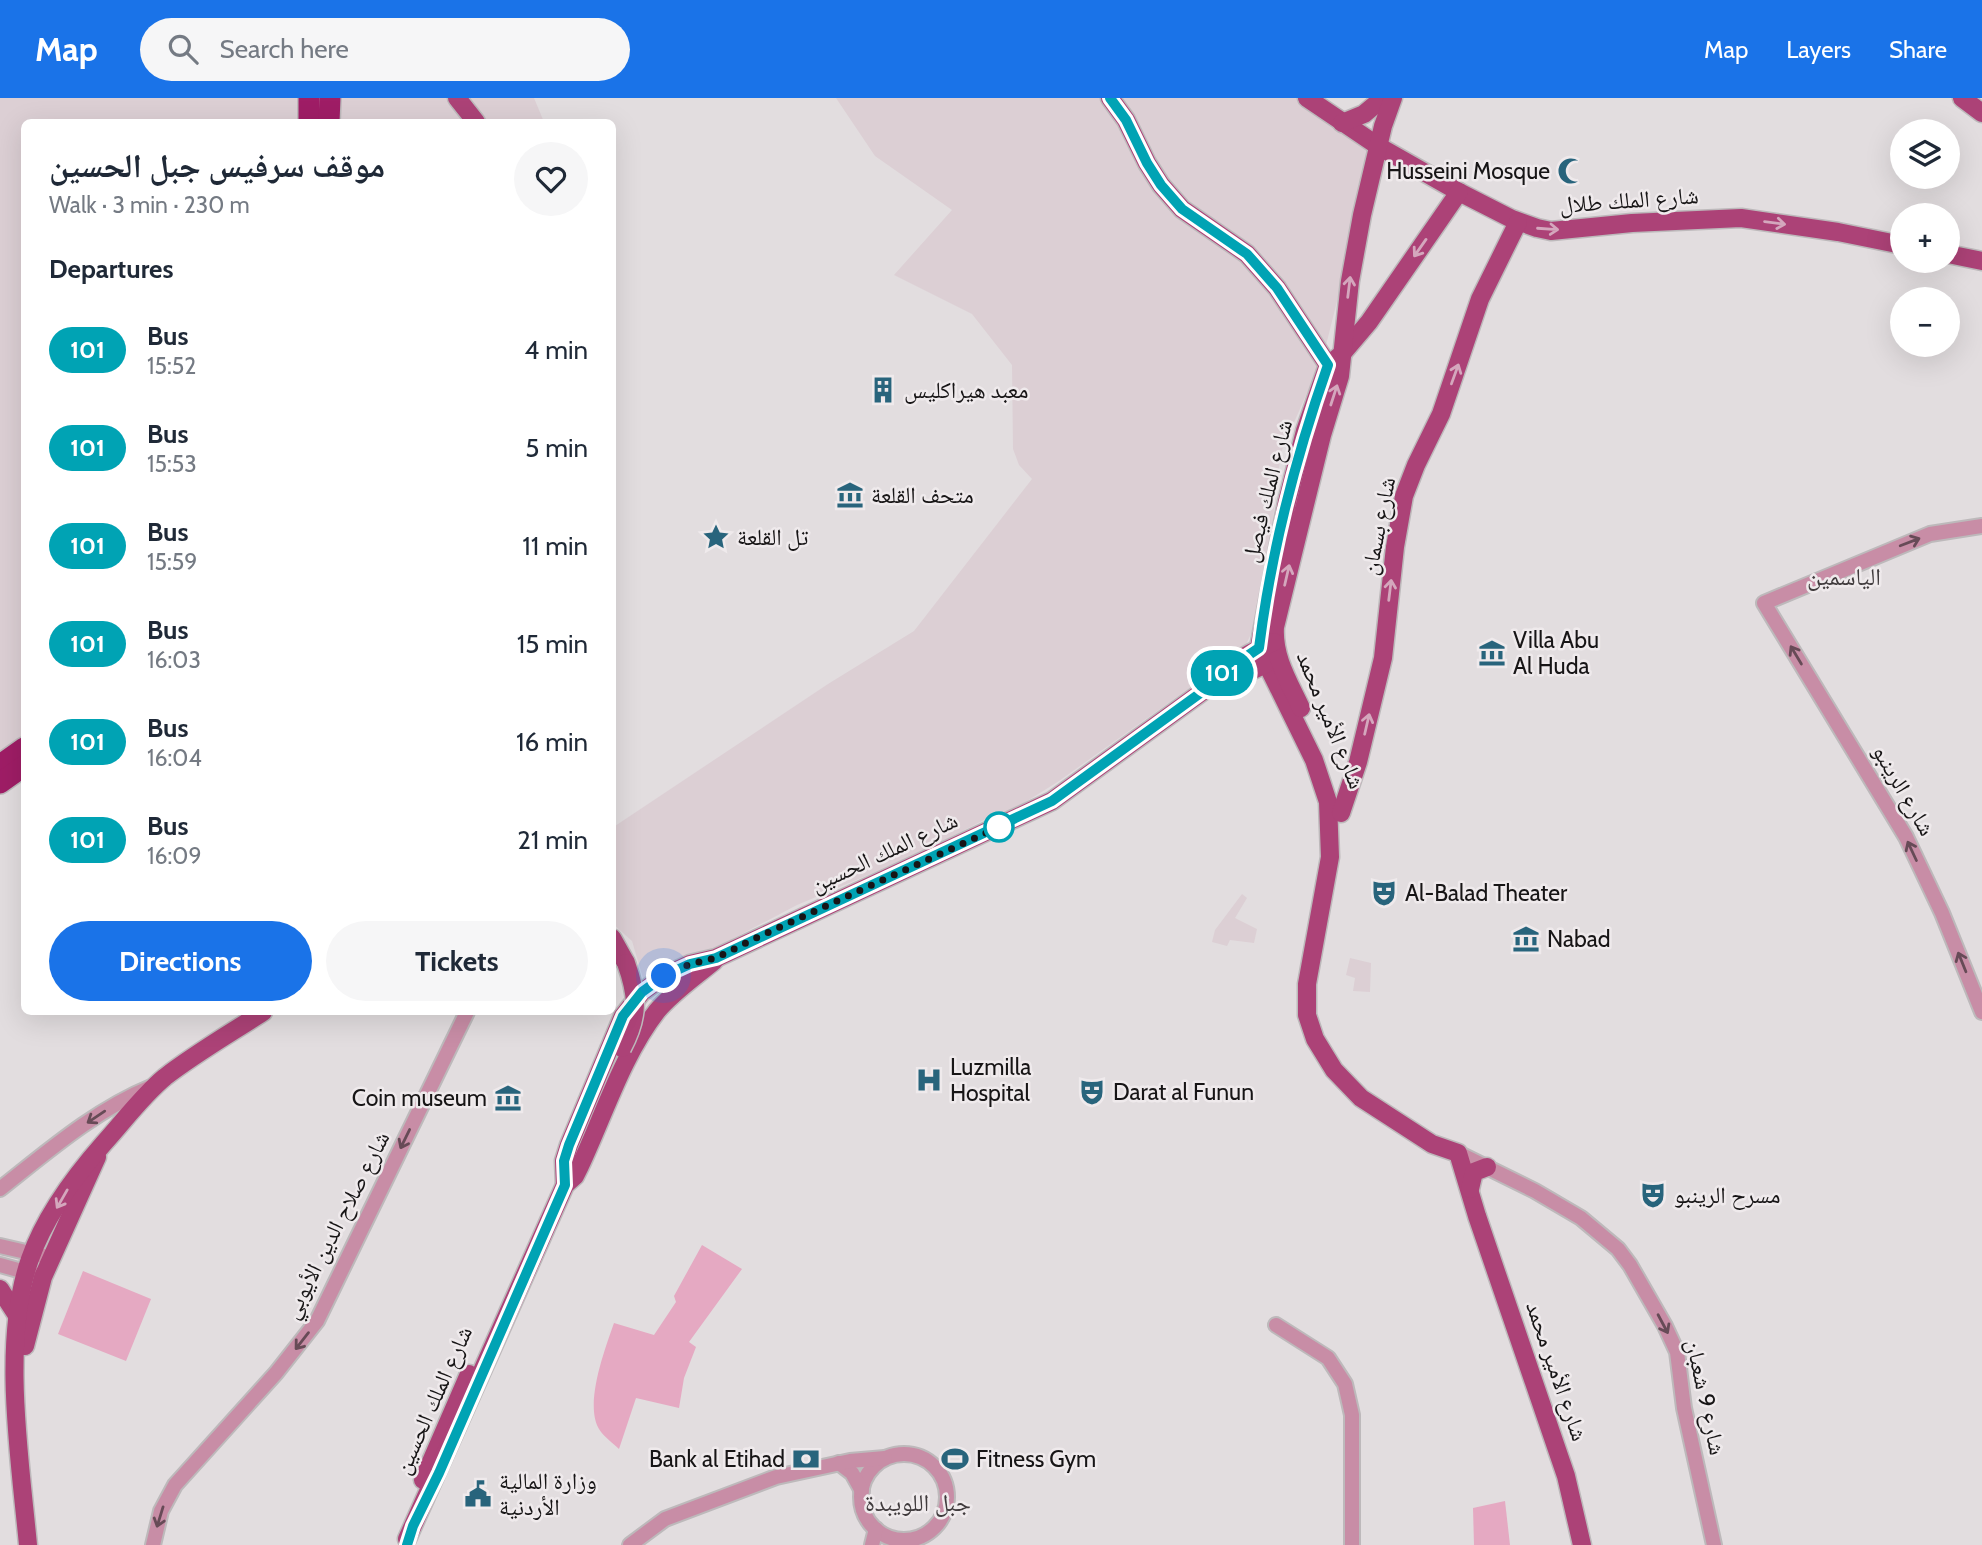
<!DOCTYPE html>
<html lang="en">
<head>
<meta charset="utf-8">
<style>
  body { margin:0; font-family:Cabin,"Noto Naskh Arabic",sans-serif; background:#f6f6f7; color:#1f2937; height:100vh; display:flex; flex-direction:column; font-size:26px; white-space:nowrap }
  * { box-sizing:border-box; margin:0 }
  p { font-size:23px; color:#747a83 }
  .icon { flex:none; width:38px; height:38px; fill:none; stroke:currentColor; stroke-width:2; stroke-linecap:round; stroke-linejoin:round }
  .map { position:relative; flex:1; overflow:hidden }
  .panel { position:absolute; left:21px; top:21px; width:595px; height:896px; display:flex; flex-direction:column; background:#fff; border-radius:10px; box-shadow:0 7px 28px #0002 }
  .panel>* { flex:none }
  .badge { padding:0 14px; border-radius:23px; font-size:24px; line-height:46px }
  .tools { position:absolute; left:1890px; top:21px; display:grid; gap:14px }
  .tools a { display:grid; place-items:center; width:70px; height:70px; border-radius:50%; background:#fff; box-shadow:0 7px 28px #0002; font-size:35px }
  .you { position:absolute; width:35px; height:35px; margin:-18px; border:5px solid #fff; border-radius:50%; background:#1a73e8; box-shadow:0 0 0 10px #1a73e833 }
  .map>.badge { position:absolute; translate:-50% -50%; box-shadow:0 0 0 4px #fff }
  h2 { padding:0 28px; font-size:26px; line-height:63px }
  .round { display:grid; place-items:center; flex:none; width:74px; height:74px; border-radius:37px; background:#f6f6f7 }
  .headline { display:flex; align-items:center; justify-content:space-between; height:119px; padding:0 28px }
  h1 { font-size:33px; font-weight:800; line-height:52px }
  .button { display:flex; gap:14px; margin-top:auto; padding:14px 28px }
  .button a { flex:1; height:80px; border-radius:42px; background:#1a73e8; color:#fff; font-size:28px; font-weight:800; line-height:80px; text-align:center }
  .button a+a { background:#f6f6f7; color:#1f2937 }
  ul { padding:0; list-style:none }
  li { display:flex; align-items:center; gap:21px; height:98px; padding:0 28px }
  li div { flex:1 }
  li b { display:block; font-size:26px }
  li em { font-style:normal }
  li .badge { min-width:77px; font-weight:700; text-align:center }
  header { display:flex; align-items:center; gap:42px; box-sizing:border-box; height:98px; padding:0 35px; background:#1a73e8; color:#fff }
  header strong { font-size:33px }
  nav { display:flex; gap:38px; margin-inline-start:auto; font-size:24px }
  .search { width:490px; height:63px; background:#f6f6f7; display:flex; align-items:center; gap:18px; box-sizing:border-box; padding:0 24px; border-radius:38px; color:#747a83; font-size:26px }
  .map>svg:first-child { display:block }
  .built { fill:#dccfd4 }
  .green { fill:#e5a9c2 }
  .lines { fill:none; stroke-linecap:round; stroke-linejoin:round }
  .minor-casing { stroke:#bdb9bb; stroke-width:18 }
  .major-casing { stroke:#bdb9bb; stroke-width:21 }
  .highway-casing { stroke:#bdb9bb; stroke-width:24 }
  .minor { stroke:#c88da6; stroke-width:14 }
  .major { stroke:#ac4277; stroke-width:18 }
  .highway { stroke:#9f1d66; stroke-width:21 }
  .major-bridge-casing { stroke:#bdb9bb; stroke-width:21; stroke-linecap:butt }
  .major-bridge { stroke:#ac4277; stroke-width:18 }
  .oneway { stroke:#d4a7bd }
  .oneway2 { stroke:#674b57 }
  .line-casing { stroke:#fff; stroke-width:16 }
  .line { stroke:#00a3b4; stroke-width:10 }
  .walk { stroke:#171516; stroke-width:7; stroke-dasharray:0 12.6 }
  .stop-dot { fill:#fff; stroke:#00a3b4; stroke-width:3.5 }
  .labels { text-anchor:middle; stroke-width:5; stroke-linejoin:round; paint-order:stroke }
  .poi-label { font-size:23px; fill:#171516; stroke:#efeaec; text-anchor:start }
  .street-label { font-size:23px; fill:#171516; stroke:#efeaec }
  .neighbourhood-label { font-size:24px; fill:#403b3d; stroke:#efeaec }
</style>
</head>
<body>
<header>
<strong>Map</strong>
<div class="search"><svg class="icon" aria-label="search" viewBox="0 0 24 24"><circle cx="10" cy="10" r="6"/><path d="M15 15l6 6"/></svg>Search here</div>
<nav><a>Map</a><a>Layers</a><a>Share</a></nav>
</header>
<div class="map">
<svg width="1982" height="1447" viewBox="0 0 1982 1447">
  <rect width="100%" height="100%" fill="#e2dddf"/>
  <!-- built -->
  <g class="built">
    <path d="M 0,0 L 534,0 L 544,24 L 24,24 L 24,645 L 0,663 Z"/>
    <path d="M 836,0 L 1306,0 L 1375,52 L 1319,275 L 1307,295 L 1281,354 L 1267,472 L 1255,527 L 1244,551 L 1059,683 L 1016,710 L 988,720 L 913,758 L 797,807 L 645,887 L 632,843 L 613,826 L 612,730 L 828,586 L 914,533 L 1032,381 L 1019,367 L 1013,351 L 1012,267 L 972,216 L 894,177 L 952,112 L 875,58 Z"/>
    <path d="M 1242,796 L 1247,800 L 1235,820 L 1257,831 L 1254,845 L 1230,842 L 1227,848 L 1212,844 L 1215,832 Z"/>
    <path d="M 1350,860 L 1371,865 L 1370,894 L 1353,893 L 1355,880 L 1346,877 Z"/>
  </g>
  <!-- green -->
  <g class="green">
    <path d="M 702,1147 L 742,1171 L 689,1244 L 696,1249 L 684,1280 L 679,1310 L 636,1300 L 619,1351 C 613,1345 604,1339 599,1331 C 584,1306 605,1251 614,1225 L 654,1237 L 676,1204 L 674,1198 Z"/>
    <path d="M 83,1173 L 151,1201 L 126,1263 L 58,1236 Z"/>
    <path d="M 1505,1403 L 1510,1447 L 1474,1447 L 1473,1410 Z"/>
  </g>
  <g class="lines">
    <!-- minor casing -->
    <g class="minor-casing">
      <g id="minor">
        <path d="M 1982,428 L 1930,436 L 1764,505 L 1906,739 L 1942,815 L 1982,914"/>
        <path d="M 1458,1055 L 1535,1093 L 1581,1120 L 1618,1151 L 1630,1167 L 1665,1228 L 1677,1254 L 1684,1310 L 1714,1447"/>
        <path d="M 0,1091 C 47,1054 95,1012 151,989"/>
        <path d="M 0,1148 L 52,1160"/>
        <path d="M 0,1167 L 36,1177"/>
        <path d="M 1276,1227 L 1328,1260 L 1345,1286 L 1352,1317 L 1352,1447"/>
        <circle cx="904" cy="1399" r="43"/>
        <path d="M 839,1365 L 852,1375 L 862,1393"/>
        <path d="M 153,1447 L 161,1413 L 175,1387 L 276,1275 L 317,1223 L 467,914"/>
        <path d="M 630,1447 L 665,1421 L 776,1379 L 850,1363 L 885,1360"/>
        <path d="M 872,1447 L 876,1431"/>
      </g>
    </g>
    <!-- major casing -->
    <g class="major-casing">
      <g id="major">
        <path d="M 457,0 L 476,24"/>
        <path d="M 1110,0 L 1126,22 L 1147,65 L 1161,87 L 1182,111 L 1247,156 L 1277,190 L 1328,267"/>
        <path d="M 1307,0 L 1378,48 L 1459,94 L 1512,121 L 1537,130 L 1551,133 L 1632,125 L 1741,120 L 1838,134 L 1902,147"/>
        <path d="M 1962,0 L 1982,15"/>
        <path d="M 1342,25 L 1364,16 L 1383,0"/>
        <path d="M 1459,94 L 1369,224 L 1341,257 L 1328,267 L 1305,333 L 1287,404 L 1259,550 L 1314,662 L 1328,704 L 1330,759 L 1307,886 L 1307,917 L 1315,941 L 1334,972 L 1361,1000 L 1432,1046 L 1458,1055 L 1477,1118 L 1566,1378 L 1582,1447"/>
        <path d="M 1948,156 L 1982,163"/>
        <path d="M 1217,589 L 1274,562"/>
        <path d="M 1301,610 C 1289,584 1273,559 1275,529 L 1322,337 L 1340,278 L 1350,183 L 1362,117 L 1383,28 L 1393,0"/>
        <path d="M 1341,715 L 1358,664 L 1383,560 L 1395,449 L 1404,398 L 1416,367 L 1441,316 L 1480,201 L 1518,124"/>
        <path d="M 612,840 L 626,865"/>
        <path d="M 565,1087 L 564,1063 L 569,1047 L 623,918 L 642,894 L 664,878 L 690,866 L 716,860 L 1052,703 L 1206,591 C 1222,569 1250,554 1274,544"/>
        <path d="M 1470,1091 L 1474,1074 L 1487,1069"/>
        <path d="M 0,1191 L 18,1219"/>
        <path d="M 25,1248 L 43,1179 L 97,1059"/>
        <path d="M 423,1382 L 469,1276"/>
        <path d="M 407,1441 L 565,1087 L 575,1078 L 580,1068 C 604,1017 622,958 657,913 C 673,894 695,879 714,863"/>
        <path d="M 28,1447 C 20,1361 1,1243 30,1161 C 45,1118 74,1079 104,1045 C 124,1023 142,998 165,979 C 196,955 231,935 263,914"/>
      </g>
    </g>
    <!-- highway casing -->
    <g class="highway-casing">
      <g id="highway">
        <path d="M 309,0 L 309,24"/>
        <path d="M 329,24 L 330,0"/>
        <path d="M 0,667 L 24,650"/>
        <path d="M 0,685 L 24,668"/>
      </g>
    </g>
    <!-- minor -->
    <use href="#minor" class="minor"/>
    <!-- major -->
    <use href="#major" class="major"/>
    <!-- highway -->
    <use href="#highway" class="highway"/>
    <!-- major-bridge casing -->
    <g class="major-bridge-casing">
      <path id="major-bridge" d="M 622,950 C 639,918 638,898 626,865"/>
    </g>
    <!-- major-bridge -->
    <use href="#major-bridge" class="major-bridge"/>
  </g>
  <!-- one-way arrows -->
  <defs><path id="oneway-shaft" d="M-6 0H5M1.5-3L5.5 0L1.5 3" fill="none" stroke-width="1.6" stroke-linecap="round" stroke-linejoin="round" transform="scale(1.75)"/></defs>
  <g class="oneway">
    <use href="#oneway-shaft" transform="translate(1775 125) rotate(8)"/>
    <use href="#oneway-shaft" transform="translate(1548 131) rotate(4)"/>
    <use href="#oneway-shaft" transform="translate(1420 150) rotate(125)"/>
    <use href="#oneway-shaft" transform="translate(1349 189) rotate(-83)"/>
    <use href="#oneway-shaft" transform="translate(1455 276) rotate(-70)"/>
    <use href="#oneway-shaft" transform="translate(1334 297) rotate(-72)"/>
    <use href="#oneway-shaft" transform="translate(1287 477) rotate(-77)"/>
    <use href="#oneway-shaft" transform="translate(1390 492) rotate(-83)"/>
    <use href="#oneway-shaft" transform="translate(1367 626) rotate(-77)"/>
    <use href="#oneway-shaft" transform="translate(62 1101) rotate(120)"/>
  </g>
  <g class="oneway2">
    <use href="#oneway-shaft" transform="translate(1910 444) rotate(-21)"/>
    <use href="#oneway-shaft" transform="translate(1796 557) rotate(-121)"/>
    <use href="#oneway-shaft" transform="translate(1912 753) rotate(-115)"/>
    <use href="#oneway-shaft" transform="translate(1962 864) rotate(-112)"/>
    <use href="#oneway-shaft" transform="translate(96 1019) rotate(146)"/>
    <use href="#oneway-shaft" transform="translate(405 1041) rotate(116)"/>
    <use href="#oneway-shaft" transform="translate(1663 1226) rotate(62)"/>
    <use href="#oneway-shaft" transform="translate(302 1243) rotate(128)"/>
    <use href="#oneway-shaft" transform="translate(160 1419) rotate(107)"/>
  </g>
  <g class="lines">
    <!-- line casing -->
    <g class="line-casing">
      <path id="line" d="M 407,1447 L 413,1428 L 439,1375 L 565,1087 L 564,1063 L 569,1047 L 623,918 L 642,894 L 664,878 L 690,866 L 716,860 L 1052,703 L 1206,591 L 1216,579 L 1259,550 C 1271,454 1296,358 1328,267 L 1277,190 L 1247,156 L 1182,111 L 1161,87 L 1147,65 L 1126,22 L 1110,0"/>
    </g>
    <!-- line -->
    <use href="#line" class="line"/>
    <!-- walk -->
    <path class="walk" d="M 664,878 L 690,866 L 716,860 L 756,840 L 999,729"/>
  </g>
  <!-- icons -->
  <defs>
    <g id="mosque-bare" transform="scale(2.1)"><path d="M3.5-4.9A6 6 0 1 0 3.5 4.9A5 5 0 1 1 3.5-4.9Z" fill="#28647c" stroke="#efeaec" stroke-width="2.5" paint-order="stroke"/></g>
    <g id="building-bare" transform="scale(2.1)"><path d="M-4-6H4V6H1V3H-1V6H-4ZM-2.5-4.3h1.7v1.8h-1.7ZM.8-4.3h1.7v1.8H.8ZM-2.5-1h1.7V.8h-1.7ZM.8-1h1.7V.8H.8Z" fill="#28647c" stroke="#efeaec" stroke-width="2.5" paint-order="stroke"/></g>
    <g id="museum-bare" transform="scale(2.1)"><path d="M0-6L6-3V-2H-6V-3ZM-5-1h2V3h-2ZM-1-1h2V3h-2ZM3-1h2V3H3ZM-6 4H6V6H-6Z" fill="#28647c" stroke="#efeaec" stroke-width="2.5" paint-order="stroke"/></g>
    <g id="sight-bare" transform="scale(2.1)"><path d="M0-6L1.8-2.2L6-1.7L2.9 1.2L3.7 5.4L0 3.3L-3.7 5.4L-2.9 1.2L-6-1.7L-1.8-2.2Z" fill="#28647c" stroke="#efeaec" stroke-width="2.5" paint-order="stroke"/></g>
    <g id="theatre-bare" transform="scale(2.1)"><path d="M-5-5.5Q0-4 5-5.5V0Q5 5 0 6Q-5 5-5 0ZM-3.3-2.5H-1v1.5H-3.3ZM1-2.5H3.3v1.5H1ZM-2.8 1Q0 5.5 2.8 1Z" fill="#28647c" stroke="#efeaec" stroke-width="2.5" paint-order="stroke"/></g>
    <g id="hospital-bare" transform="scale(2.1)"><path d="M-5-5h3v3.5h4V-5h3V5h-3V1.5h-4V5h-3Z" fill="#28647c" stroke="#efeaec" stroke-width="2.5" paint-order="stroke"/></g>
    <g id="bank-bare" transform="scale(2.1)"><path d="M-6-4H6V4H-6ZM0-2.3a2.3 2.3 0 1 0 0 4.6a2.3 2.3 0 1 0 0-4.6Z" fill="#28647c" stroke="#efeaec" stroke-width="2.5" paint-order="stroke"/></g>
    <g id="stadium-bare" transform="scale(2.1)"><path d="M0-5a6.5 5 0 1 0 0 10a6.5 5 0 1 0 0-10ZM-3.5-1.8h7v3.6h-7Z" fill="#28647c" stroke="#efeaec" stroke-width="2.5" paint-order="stroke"/></g>
    <g id="civic-bare" transform="scale(2.1)"><path d="M-.6-6.5H3V-4.5H.6V-3L4-1V1h2V6H-6V1h2V-1L-.6-3ZM-1.2 2.5V6h2.4V2.5Z" fill="#28647c" stroke="#efeaec" stroke-width="2.5" paint-order="stroke"/></g>
  </defs>
  <g fill-rule="evenodd">
    <use href="#mosque-bare" x="1571" y="73"/>
    <use href="#building-bare" x="883" y="292"/>
    <use href="#museum-bare" x="850" y="397"/>
    <use href="#sight-bare" x="716" y="439"/>
    <use href="#museum-bare" x="1492" y="555"/>
    <use href="#theatre-bare" x="1384" y="795"/>
    <use href="#museum-bare" x="1526" y="841"/>
    <use href="#hospital-bare" x="929" y="982"/>
    <use href="#theatre-bare" x="1092" y="994"/>
    <use href="#museum-bare" x="508" y="1000"/>
    <use href="#theatre-bare" x="1653" y="1097"/>
    <use href="#bank-bare" x="806" y="1361"/>
    <use href="#stadium-bare" x="955" y="1361"/>
    <use href="#civic-bare" x="478" y="1396"/>
  </g>
  <!-- markers -->
  <circle class="stop-dot" cx="999" cy="729" r="14"/>
  <g class="labels">
    <!-- poi labels -->
    <g class="poi-label">
      <text x="1550" y="81" text-anchor="end">Husseini Mosque</text>
      <text x="904" y="300">معبد هيراكليس</text>
      <text x="871" y="405">متحف القلعة</text>
      <text x="737" y="447">تل القلعة</text>
      <text x="1513" y="550">Villa Abu<tspan x="1513" dy="26">Al Huda</tspan></text>
      <text x="1405" y="803">Al-Balad Theater</text>
      <text x="1547" y="849">Nabad</text>
      <text x="950" y="977">Luzmilla<tspan x="950" dy="26">Hospital</tspan></text>
      <text x="1113" y="1002">Darat al Funun</text>
      <text x="487" y="1008" text-anchor="end">Coin museum</text>
      <text x="1674" y="1105">مسرح الرينبو</text>
      <text x="785" y="1369" text-anchor="end">Bank al Etihad</text>
      <text x="976" y="1369">Fitness Gym</text>
      <text x="499" y="1391">وزارة المالية<tspan x="499" dy="26">الأردنية</tspan></text>
    </g>
    <!-- street labels -->
    <g class="street-label">
      <text transform="translate(1629 102) rotate(-4)" y="8">شارع الملك طلال</text>
      <text transform="translate(1267 393) rotate(-76)" y="8">شارع الملك فيصل</text>
      <text transform="translate(1378 428) rotate(-79)" y="8">شارع بسمان</text>
      <text transform="translate(1331 622) rotate(68)" y="8">شارع الأمير محمد</text>
      <text transform="translate(1904 692) rotate(60)" y="8">شارع الرينبو</text>
      <text transform="translate(884 754) rotate(-25)" y="8">شارع الملك الحسين</text>
      <text transform="translate(336 1127) rotate(-63)" y="8">شارع صلاح الدين الأيوبي</text>
      <text transform="translate(1557 1273) rotate(71)" y="8">شارع الأمير محمد</text>
      <text transform="translate(1706 1299) rotate(78)" y="8">شارع 9 شعبان</text>
      <text transform="translate(433 1302) rotate(-66)" y="8">شارع الملك الحسين</text>
    </g>
    <!-- neighbourhood labels -->
    <g class="neighbourhood-label">
      <text x="1844" y="487">الياسمين</text>
      <text x="918" y="1413">جبل اللويبدة</text>
    </g>
  </g>
</svg>
<div class="tools">
<a><svg class="icon" aria-label="layers" viewBox="0 0 24 24"><path d="M12 4l9 5-9 5-9-5zM3 14l9 5 9-5"/></svg></a>
<a>+</a>
<a>−</a>
</div>
<div class="you" style="left:664px;top:878px"></div>
<b class="badge" style="left:1222px;top:575px;background:#00a3b4;color:#fff">101</b>
<section class="panel">
<div class="headline"><div><h1>موقف سرفيس جبل الحسين</h1><p>Walk · 3 min · 230 m</p></div><a class="round"><svg class="icon" aria-label="heart" viewBox="0 0 24 24"><path d="M12 20l-8-8c-3-5 5-10 8-4 3-6 11-1 8 4z"/></svg></a></div>
<h2>Departures</h2>
<ul>
<li><span class="badge" style="background:#00a3b4;color:#fff">101</span><div><b>Bus</b><p>15:52</p></div><em>4 min</em></li>
<li><span class="badge" style="background:#00a3b4;color:#fff">101</span><div><b>Bus</b><p>15:53</p></div><em>5 min</em></li>
<li><span class="badge" style="background:#00a3b4;color:#fff">101</span><div><b>Bus</b><p>15:59</p></div><em>11 min</em></li>
<li><span class="badge" style="background:#00a3b4;color:#fff">101</span><div><b>Bus</b><p>16:03</p></div><em>15 min</em></li>
<li><span class="badge" style="background:#00a3b4;color:#fff">101</span><div><b>Bus</b><p>16:04</p></div><em>16 min</em></li>
<li><span class="badge" style="background:#00a3b4;color:#fff">101</span><div><b>Bus</b><p>16:09</p></div><em>21 min</em></li>
</ul>
<div class="button"><a>Directions</a><a>Tickets</a></div>
</section>
</div>
</body>
</html>
